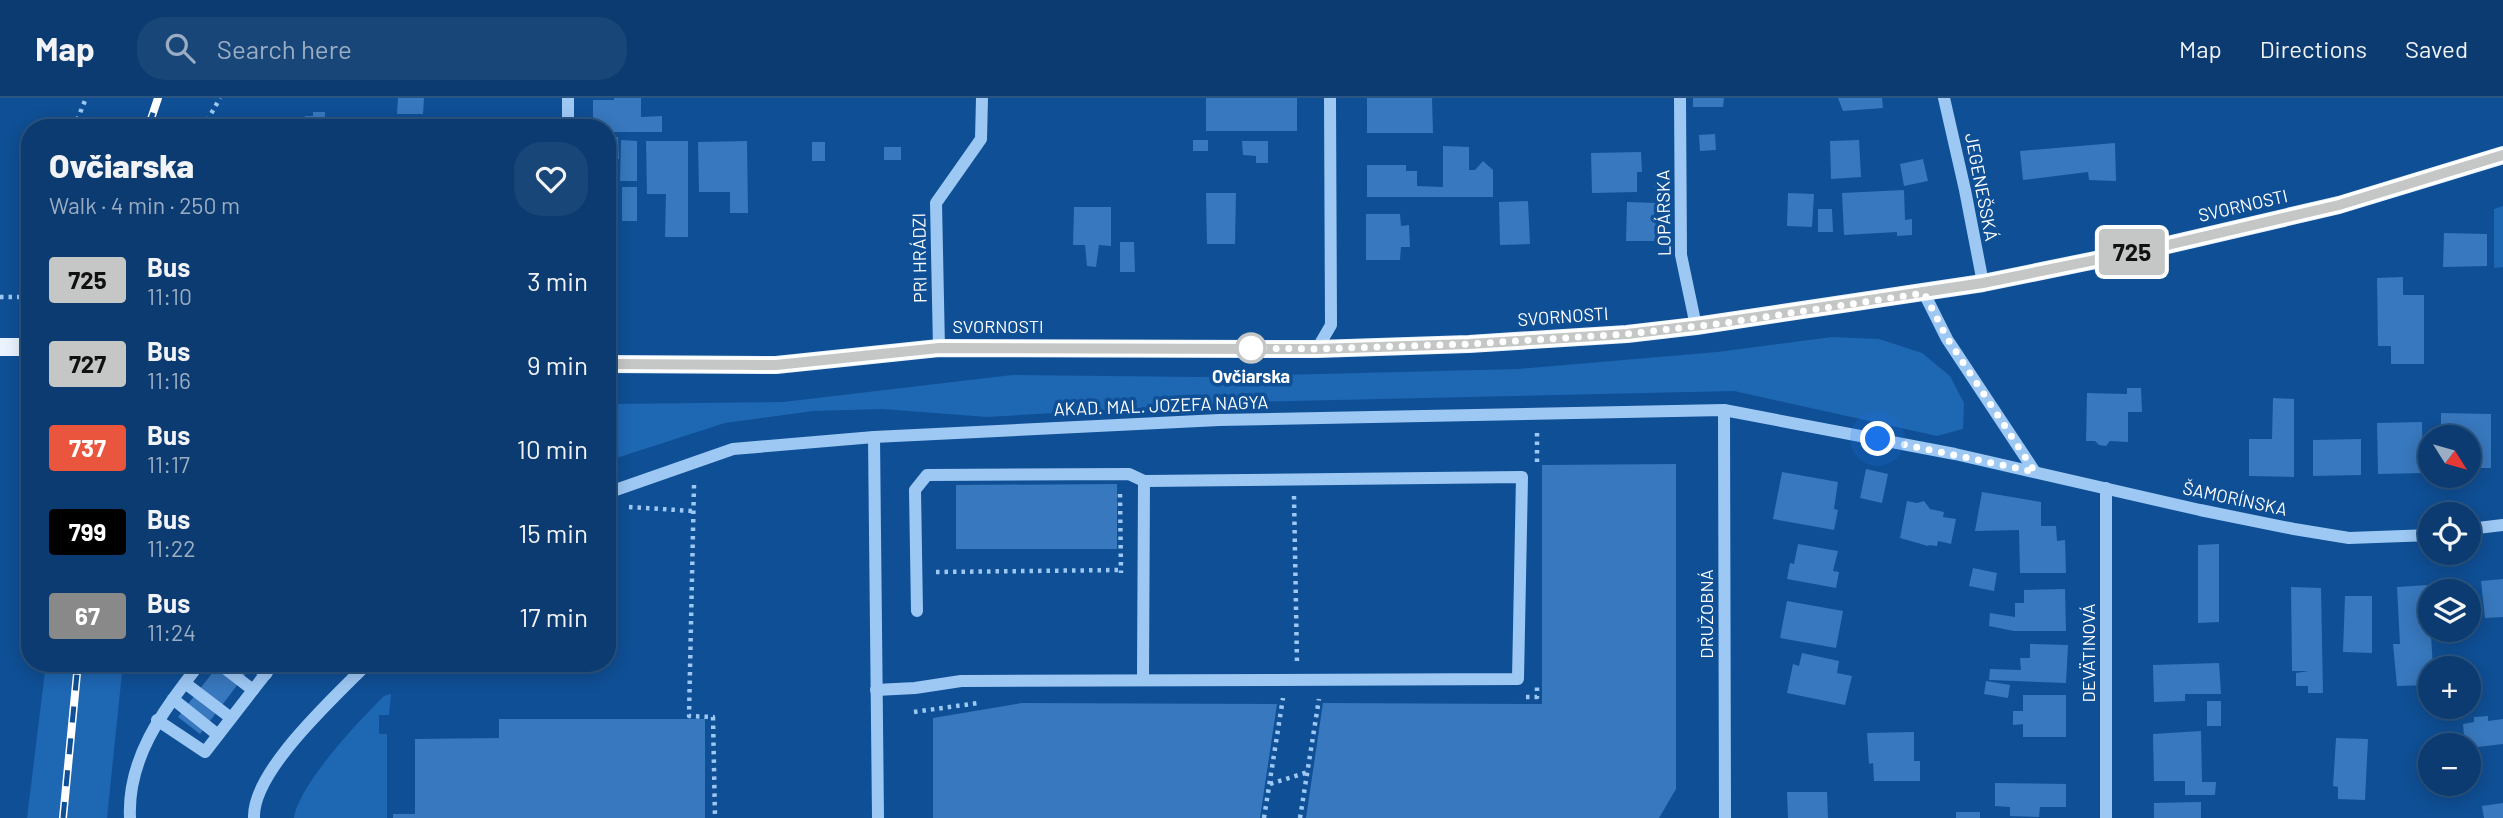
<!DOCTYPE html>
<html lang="en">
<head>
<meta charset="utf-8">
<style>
  body { margin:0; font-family:Barlow,sans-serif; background:#194678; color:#f1f3f6; height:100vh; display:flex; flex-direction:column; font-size:26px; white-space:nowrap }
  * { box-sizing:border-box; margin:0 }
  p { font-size:23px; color:#9aadc3 }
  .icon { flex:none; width:38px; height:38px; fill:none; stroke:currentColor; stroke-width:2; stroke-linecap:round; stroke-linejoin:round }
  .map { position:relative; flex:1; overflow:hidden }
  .side { position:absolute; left:21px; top:21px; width:595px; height:553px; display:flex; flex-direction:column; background:#0b3b70; border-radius:28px; box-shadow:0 4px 18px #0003,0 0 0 2px #2b5583 }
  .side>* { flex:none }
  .badge { padding:0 14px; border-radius:5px; font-size:24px; line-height:46px }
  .needle { width:46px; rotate:127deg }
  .fabs { position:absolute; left:2418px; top:327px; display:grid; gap:14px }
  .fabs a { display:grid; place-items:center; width:63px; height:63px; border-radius:50%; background:#0b3b70; box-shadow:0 4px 18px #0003,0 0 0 2px #2b5583; font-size:35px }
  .you { position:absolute; width:35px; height:35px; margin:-18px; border:5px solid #fff; border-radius:50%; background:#1a73e8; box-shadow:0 0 0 10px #1a73e833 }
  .map>.badge { position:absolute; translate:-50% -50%; box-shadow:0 0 0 4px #fff }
  .round { display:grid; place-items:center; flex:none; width:74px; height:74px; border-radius:28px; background:#194678 }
  .head { display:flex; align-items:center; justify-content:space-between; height:119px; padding:0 28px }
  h1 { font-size:33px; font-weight:800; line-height:52px }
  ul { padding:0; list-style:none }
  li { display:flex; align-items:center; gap:21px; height:84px; padding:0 28px }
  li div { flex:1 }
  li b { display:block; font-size:26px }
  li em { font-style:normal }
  li .badge { min-width:77px; font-weight:700; text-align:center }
  header { display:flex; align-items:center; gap:42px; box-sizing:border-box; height:98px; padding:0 35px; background:#0b3b70; border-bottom:2px solid #2b5583 }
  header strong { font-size:33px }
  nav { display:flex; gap:38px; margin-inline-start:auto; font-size:24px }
  .search { width:490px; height:63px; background:#194678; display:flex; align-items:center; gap:18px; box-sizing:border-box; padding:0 24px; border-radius:28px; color:#9aadc3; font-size:26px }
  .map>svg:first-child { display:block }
  .green { fill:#1e67b3 }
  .building { fill:#3878be }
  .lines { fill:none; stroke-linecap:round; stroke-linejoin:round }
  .path { stroke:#9dc8f4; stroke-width:4.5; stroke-dasharray:3.5 5; stroke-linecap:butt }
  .minor { stroke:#9dc8f4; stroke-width:12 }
  .major { stroke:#eaf3ff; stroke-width:18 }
  .rail-casing { stroke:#fff; stroke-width:8 }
  .rail { stroke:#0f4f95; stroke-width:5; stroke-dasharray:16; stroke-linecap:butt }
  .line-casing { stroke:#fff; stroke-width:16 }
  .line { stroke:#c5c6c6; stroke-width:10 }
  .walk { stroke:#fff; stroke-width:7; stroke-dasharray:0 12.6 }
  .stop-dot { fill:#fff; stroke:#c5c6c6; stroke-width:3.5 }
  .labels { text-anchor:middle; stroke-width:7; stroke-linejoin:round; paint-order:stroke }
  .street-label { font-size:18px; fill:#fff; stroke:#0f4f95 }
  .stop-label { font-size:18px; font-weight:bold; fill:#fff; stroke:#0f4f95 }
</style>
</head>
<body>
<header>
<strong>Map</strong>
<div class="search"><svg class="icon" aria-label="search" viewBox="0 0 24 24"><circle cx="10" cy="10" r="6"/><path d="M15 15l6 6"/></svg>Search here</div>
<nav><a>Map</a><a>Directions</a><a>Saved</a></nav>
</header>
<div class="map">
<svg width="2503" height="720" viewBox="0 0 2503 720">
  <rect width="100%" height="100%" fill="#0f4f95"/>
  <!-- green -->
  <g class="green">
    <path d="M 2503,108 L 2503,169 L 2494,170 L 2494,111 Z"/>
    <path d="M 1832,239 L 1879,241 L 1922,255 L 1950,278 L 1964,305 L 1963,331 L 1937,338 L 1734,293 L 1244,304 L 987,319 L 882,311 L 813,313 L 725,325 L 607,363 L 607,306 L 783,304 L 1012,277 L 1199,279 L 1518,271 L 1717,254 Z"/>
    <path d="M 46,565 L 123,565 L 107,720 L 27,720 Z"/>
    <path d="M 391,596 L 389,617 L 379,617 L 379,636 L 387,636 L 387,720 L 294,720 C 299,686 359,623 384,598 Z"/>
  </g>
  <!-- building -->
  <g class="building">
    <path d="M 398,0 L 424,0 L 423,16 L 397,16 Z"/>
    <path d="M 614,0 L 641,0 L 641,19 L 662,18 L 662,34 L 607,34 L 607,30 L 593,30 L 593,2 L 614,2 Z"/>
    <rect x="1206" y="0" width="91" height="33"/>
    <path d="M 1367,0 L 1432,0 L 1433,35 L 1367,35 Z"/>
    <path d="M 1693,0 L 1724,0 L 1723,9 L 1693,9 Z"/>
    <path d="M 1838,0 L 1882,0 L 1883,10 L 1843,13 Z"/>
    <path d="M 313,14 L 325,14 L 325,30 L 305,30 L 305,18 L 313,18 Z"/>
    <path d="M 349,21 L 368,22 L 368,30 L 348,30 Z"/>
    <path d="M 1715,36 L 1716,52 L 1700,53 L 1699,37 Z"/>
    <path d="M 607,39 L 618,39 L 619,61 L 607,61 Z"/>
    <path d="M 621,42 L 637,43 L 637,83 L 620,83 Z"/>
    <rect x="1193" y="42" width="15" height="11"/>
    <path d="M 1859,42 L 1861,79 L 1831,81 L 1830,43 Z"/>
    <path d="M 646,43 L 688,43 L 688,139 L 665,139 L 666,96 L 647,96 Z"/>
    <path d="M 747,43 L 748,115 L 730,115 L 730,94 L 699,94 L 698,44 Z"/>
    <path d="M 1242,43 L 1268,43 L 1268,65 L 1256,65 L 1256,58 L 1243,57 Z"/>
    <rect x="812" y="44" width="13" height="19"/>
    <path d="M 2115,45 L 2116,83 L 2089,82 L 2088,74 L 2023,82 L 2020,53 Z"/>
    <path d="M 1443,48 L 1469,49 L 1469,72 L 1475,72 L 1483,63 L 1493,72 L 1493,99 L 1367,99 L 1367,67 L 1406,67 L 1406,73 L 1417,73 L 1417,88 L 1443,89 Z"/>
    <rect x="884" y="49" width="17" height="13"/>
    <path d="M 1641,54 L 1642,74 L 1637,74 L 1637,94 L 1592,95 L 1591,55 Z"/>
    <path d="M 1923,61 L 1928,83 L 1904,88 L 1900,66 Z"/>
    <rect x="607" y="64" width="10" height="18"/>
    <rect x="607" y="86" width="11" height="19"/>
    <path d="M 1654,86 L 1671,86 L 1671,97 L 1655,97 Z"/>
    <rect x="622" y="89" width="15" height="34"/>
    <path d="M 1904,92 L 1905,122 L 1912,121 L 1912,137 L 1897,138 L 1897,134 L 1844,137 L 1842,95 Z"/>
    <path d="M 1206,95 L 1236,95 L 1235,146 L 1207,146 Z"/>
    <path d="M 1788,95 L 1814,96 L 1812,129 L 1787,128 Z"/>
    <path d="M 1528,103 L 1530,146 L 1500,147 L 1499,104 Z"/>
    <path d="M 1627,104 L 1657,105 L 1657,143 L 1626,143 Z"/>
    <path d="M 1074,109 L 1111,109 L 1111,148 L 1099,147 L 1096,169 L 1087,168 L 1085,147 L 1073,147 Z"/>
    <path d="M 1818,111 L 1832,111 L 1833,134 L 1818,134 Z"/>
    <path d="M 1366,116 L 1400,116 L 1401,128 L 1409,127 L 1410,149 L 1401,149 L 1400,162 L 1366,162 Z"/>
    <path d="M 2444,135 L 2487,136 L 2487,168 L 2443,169 Z"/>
    <path d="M 1120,144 L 1134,144 L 1135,174 L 1120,174 Z"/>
    <path d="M 2403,179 L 2403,197 L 2424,197 L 2424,266 L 2391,266 L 2391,248 L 2378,248 L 2377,180 Z"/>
    <path d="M 2127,290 L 2141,290 L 2142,314 L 2128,314 L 2128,344 L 2110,343 L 2106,348 L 2099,347 L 2095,343 L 2086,343 L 2087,295 L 2127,296 Z"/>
    <path d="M 2273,300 L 2294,301 L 2294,379 L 2249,378 L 2249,341 L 2272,341 Z"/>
    <path d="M 2441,315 L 2491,316 L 2491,370 L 2478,370 L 2478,376 L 2469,375 L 2469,340 L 2441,340 Z"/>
    <path d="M 2422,324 L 2423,375 L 2378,376 L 2377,325 Z"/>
    <path d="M 2361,341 L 2361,377 L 2313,378 L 2313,342 Z"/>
    <path d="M 1676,366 L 1676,691 L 1659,720 L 1306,720 L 1323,605 L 1542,606 L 1542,367 Z"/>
    <path d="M 1866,371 L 1888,376 L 1882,405 L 1860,400 Z"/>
    <path d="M 1782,374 L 1838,384 L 1834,411 L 1838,412 L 1834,432 L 1773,421 Z"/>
    <path d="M 1117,386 L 1117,451 L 956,451 L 956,387 Z"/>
    <path d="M 1982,394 L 2041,404 L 2041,428 L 2056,428 L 2057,443 L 2065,442 L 2066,475 L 2020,475 L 2019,432 L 1975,433 Z"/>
    <path d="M 1907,403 L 1917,405 L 1924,403 L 1930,411 L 1944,414 L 1943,419 L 1956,421 L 1951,446 L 1938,443 L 1937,448 L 1929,447 L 1928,448 L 1900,440 Z"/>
    <path d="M 1798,446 L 1838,453 L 1833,473 L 1839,474 L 1836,490 L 1787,481 L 1790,465 L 1794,466 Z"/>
    <path d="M 2219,446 L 2219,524 L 2198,525 L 2198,447 Z"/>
    <path d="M 1973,470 L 1997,475 L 1994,493 L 1969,488 Z"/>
    <path d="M 2503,481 L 2503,519 L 2485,520 L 2481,483 Z"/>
    <path d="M 2428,487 L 2433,570 L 2431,570 L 2431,587 L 2397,588 L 2393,546 L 2400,546 L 2397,489 Z"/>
    <path d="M 2291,489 L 2321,490 L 2323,595 L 2308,595 L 2308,588 L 2296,588 L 2296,575 L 2309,573 L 2292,573 Z"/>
    <path d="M 2065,491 L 2066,533 L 2014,533 L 1989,528 L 1990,515 L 2015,519 L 2015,505 L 2024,505 L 2024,492 Z"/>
    <path d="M 2345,498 L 2372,498 L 2372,555 L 2343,554 Z"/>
    <path d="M 1787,503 L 1843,513 L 1836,550 L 1780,540 Z"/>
    <path d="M 2030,546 L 2068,547 L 2066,585 L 1989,582 L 1990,571 L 2021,572 L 2020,560 L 2030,560 Z"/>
    <path d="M 1802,555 L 1839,563 L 1837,575 L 1852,578 L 1845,607 L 1787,595 L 1793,566 L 1799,568 Z"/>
    <path d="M 220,565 L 254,565 L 200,636 L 178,619 Z"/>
    <path d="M 2219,565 L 2221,596 L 2185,596 L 2185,603 L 2154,604 L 2153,567 Z"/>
    <path d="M 1986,583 L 2010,587 L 2008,600 L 1984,596 Z"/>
    <path d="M 2023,597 L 2066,597 L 2066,639 L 2023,639 L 2023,626 L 2013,627 L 2013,613 L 2023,613 Z"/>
    <rect x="2207" y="603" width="14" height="25"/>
    <path d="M 1022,605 L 1277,606 L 1260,720 L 933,720 L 933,620 Z"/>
    <path d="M 2488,618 L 2488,623 L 2503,621 L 2503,646 L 2469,650 L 2469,648 L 2465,648 L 2463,626 L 2474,624 L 2474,619 Z"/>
    <path d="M 499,621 L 705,621 L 705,720 L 393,720 L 393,716 L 415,716 L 415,641 L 499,640 Z"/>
    <path d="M 2201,633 L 2202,684 L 2216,684 L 2215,697 L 2185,697 L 2185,683 L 2154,683 L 2153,636 Z"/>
    <path d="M 1914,634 L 1914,663 L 1920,663 L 1920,683 L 1874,683 L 1873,665 L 1869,666 L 1867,635 Z"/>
    <path d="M 2336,640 L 2368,641 L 2365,702 L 2338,701 L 2338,689 L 2333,688 Z"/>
    <path d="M 1995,685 L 2066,686 L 2066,709 L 2040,709 L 2039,719 L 2010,718 L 2010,709 L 1995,708 Z"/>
    <path d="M 1787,694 L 1827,694 L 1828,720 L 1788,720 Z"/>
    <path d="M 2201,704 L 2201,720 L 2154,720 L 2154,705 Z"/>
    <path d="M 2503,705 L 2503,720 L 2484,720 L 2482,708 Z"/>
    <rect x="1956" y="714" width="24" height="6"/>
  </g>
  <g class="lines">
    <!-- path -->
    <g class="path">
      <path d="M 74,30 L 86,0"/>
      <path d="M 203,30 L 220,0"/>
      <path d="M 0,199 L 30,199"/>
      <path d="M 27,227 L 30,213"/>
      <path d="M 1537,335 L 1537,365"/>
      <path d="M 607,341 L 617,371"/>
      <path d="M 694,387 L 689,618 L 713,619 L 715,720"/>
      <path d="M 1120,396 L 1121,475"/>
      <path d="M 1294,398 L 1297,565"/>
      <path d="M 629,409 L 693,413"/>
      <path d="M 936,474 L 1121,472"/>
      <path d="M 1526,599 L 1537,599 L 1537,587"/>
      <path d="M 914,614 L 978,605"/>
      <path d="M 1270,686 L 1308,674"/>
      <path d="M 1264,720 L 1283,600"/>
      <path d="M 1300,720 L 1319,601"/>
    </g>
    <!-- minor -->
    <g class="minor">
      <path d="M 568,0 L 568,30"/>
      <path d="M 1680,0 L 1681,157 L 1696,228"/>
      <path d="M 1944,0 L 1965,92 L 1983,185"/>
      <path d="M 1924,195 L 1947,241 L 2035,374"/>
      <path d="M 939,250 L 936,105 L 981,41 L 982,0"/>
      <path d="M 1317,251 L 1331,227 L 1330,0"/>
      <path d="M 1724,312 L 1725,720"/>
      <path d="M 874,339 L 878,720"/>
      <path d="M 2106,390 L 2106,720"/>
      <path d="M 607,395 L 733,351 L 874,339 L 1219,322 L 1724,312 L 1955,356 L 2200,412 L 2294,431 L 2349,440 L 2431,437"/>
      <path d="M 2469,431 L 2503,427"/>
      <path d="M 917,513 L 915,392 L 927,377 L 1129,376 L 1144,383"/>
      <path d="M 218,565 L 253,592"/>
      <path d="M 252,565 L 266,576"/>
      <path d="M 185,585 L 231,620"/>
      <path d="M 876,592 L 915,590 L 961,583 L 1518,581 L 1522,379 L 1144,383 L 1143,582"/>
      <path d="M 173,601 L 218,637"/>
      <path d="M 157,622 L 205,654 L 274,565"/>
      <path d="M 130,720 C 127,658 165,611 200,565"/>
      <path d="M 254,720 C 252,673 335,599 368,565"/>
    </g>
    <!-- major -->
    <g class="major">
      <path d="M 0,249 L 30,249"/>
      <path d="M 607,266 L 776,267 L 939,250 L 1317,251 L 1469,246 L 1627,236 L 1696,228 L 1983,185 L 2159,149 L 2339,107 L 2503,57"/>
    </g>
    <!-- rail casing -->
    <g class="rail-casing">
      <g id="rail">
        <path d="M 148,30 L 158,0"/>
        <path d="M 63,720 L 78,565"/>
      </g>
    </g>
    <!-- rail -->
    <use href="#rail" class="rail"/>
  </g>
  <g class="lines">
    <!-- line casing -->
    <g class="line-casing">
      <path id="line" d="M 607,266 L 776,267 L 939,250 L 1317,251 L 1469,246 L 1627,236 L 1710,226 L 1983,185 L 2159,149 L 2339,107 L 2503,57"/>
    </g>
    <!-- line -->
    <use href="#line" class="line"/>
    <!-- walk -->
    <path class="walk" d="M 1251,250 L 1317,251 L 1469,246 L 1627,236 L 1725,225 L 1924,195 L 1947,240 L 2035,374 L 1878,341"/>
  </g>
  <!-- markers -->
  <circle class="stop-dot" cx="1251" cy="250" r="14"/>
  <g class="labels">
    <!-- street labels -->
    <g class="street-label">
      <text transform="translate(1981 89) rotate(79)" y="6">JEGENEŠSKÁ</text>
      <text transform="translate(2243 108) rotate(-13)" y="6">SVORNOSTI</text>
      <text transform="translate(1664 115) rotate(-91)" y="6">LOPÁRSKA</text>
      <text transform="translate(920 160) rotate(-91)" y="6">PRI HRÁDZI</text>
      <text transform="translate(1563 219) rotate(-4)" y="6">SVORNOSTI</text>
      <text x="998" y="235">SVORNOSTI</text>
      <text transform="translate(1161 308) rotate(-2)" y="6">AKAD. MAL. JOZEFA NAGYA</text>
      <text transform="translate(2235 401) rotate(12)" y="6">ŠAMORÍNSKA</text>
      <text transform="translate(1707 516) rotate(-90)" y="6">DRUŽOBNÁ</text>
      <text transform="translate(2089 555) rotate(-90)" y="6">DEVÄTINOVÁ</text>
    </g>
    <!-- stop labels -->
    <g class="stop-label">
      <text x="1251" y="285">Ovčiarska</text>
    </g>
  </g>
</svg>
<div class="fabs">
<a><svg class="needle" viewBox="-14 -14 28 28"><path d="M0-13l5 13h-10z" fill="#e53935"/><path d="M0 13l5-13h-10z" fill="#9aadc3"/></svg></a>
<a><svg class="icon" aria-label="locate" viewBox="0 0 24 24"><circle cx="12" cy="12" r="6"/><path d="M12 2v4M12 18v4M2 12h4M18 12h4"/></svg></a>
<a><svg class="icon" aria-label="layers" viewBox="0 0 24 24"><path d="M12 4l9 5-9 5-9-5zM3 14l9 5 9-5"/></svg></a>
<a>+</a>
<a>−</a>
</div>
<div class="you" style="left:1878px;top:341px"></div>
<b class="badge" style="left:2132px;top:154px;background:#c5c6c6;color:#111">725</b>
<section class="side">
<div class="head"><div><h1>Ovčiarska</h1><p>Walk · 4 min · 250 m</p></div><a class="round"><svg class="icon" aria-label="heart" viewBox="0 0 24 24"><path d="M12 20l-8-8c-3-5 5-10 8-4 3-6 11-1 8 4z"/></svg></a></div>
<ul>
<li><span class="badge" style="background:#c5c6c6;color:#111">725</span><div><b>Bus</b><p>11:10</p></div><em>3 min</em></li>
<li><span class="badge" style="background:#c5c6c6;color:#111">727</span><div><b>Bus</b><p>11:16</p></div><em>9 min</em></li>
<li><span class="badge" style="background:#ea553d;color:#fff">737</span><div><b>Bus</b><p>11:17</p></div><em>10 min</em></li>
<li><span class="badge" style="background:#000;color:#fff">799</span><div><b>Bus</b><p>11:22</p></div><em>15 min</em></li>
<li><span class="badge" style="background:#898989;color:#fff">67</span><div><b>Bus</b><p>11:24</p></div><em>17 min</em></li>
</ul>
</section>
</div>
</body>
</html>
